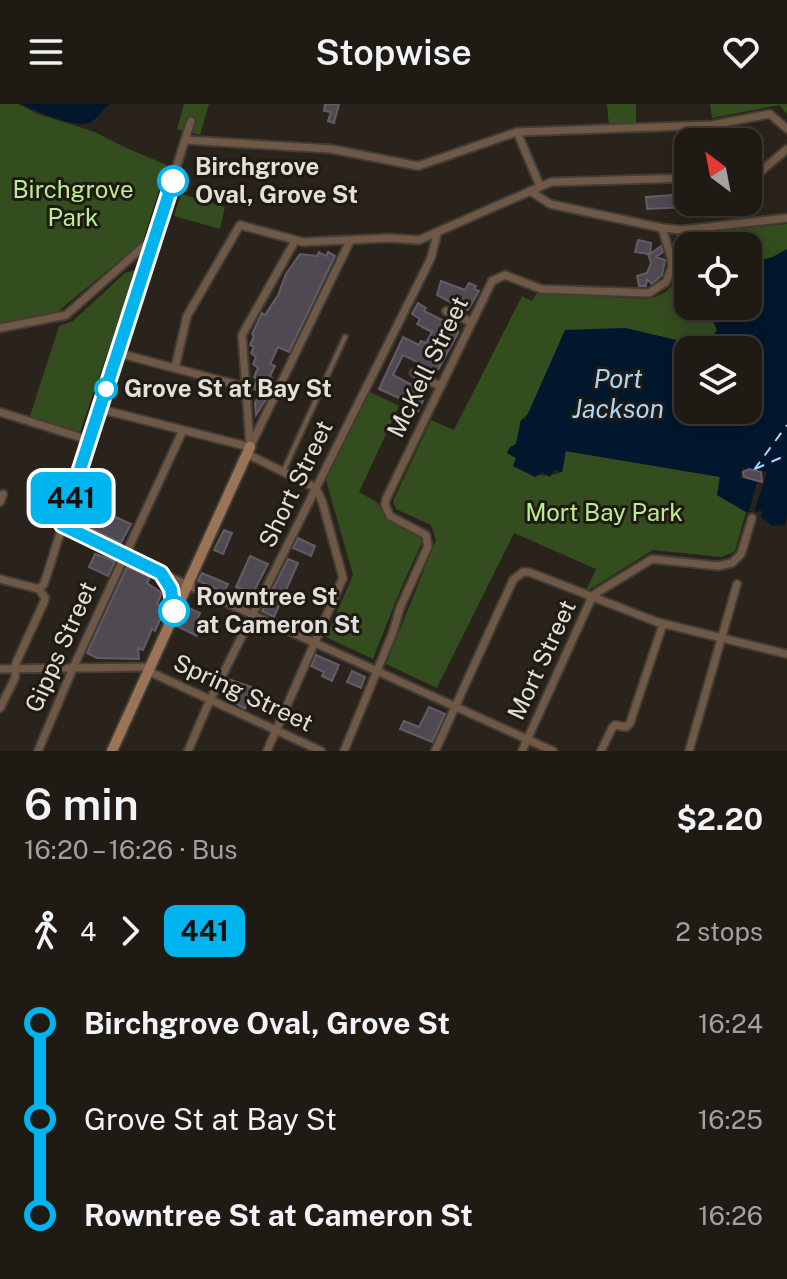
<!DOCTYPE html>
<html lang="en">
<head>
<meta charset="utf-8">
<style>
  body { margin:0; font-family:"Public Sans",sans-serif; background:#27231d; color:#f1f3f6; height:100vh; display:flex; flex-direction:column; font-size:30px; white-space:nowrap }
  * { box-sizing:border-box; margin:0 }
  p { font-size:26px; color:#a1a1a0 }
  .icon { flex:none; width:44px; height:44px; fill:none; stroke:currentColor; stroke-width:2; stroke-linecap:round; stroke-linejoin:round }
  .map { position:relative; height:647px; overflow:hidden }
  .panel { display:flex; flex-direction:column; background:#1f1a14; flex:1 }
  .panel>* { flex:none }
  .badge { padding:0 16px; border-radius:12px; font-size:28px; line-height:52px }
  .needle { width:52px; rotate:328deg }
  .controls { position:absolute; left:674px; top:24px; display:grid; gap:16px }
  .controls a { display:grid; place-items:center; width:88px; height:88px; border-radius:16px; background:#1f1a14; box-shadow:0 4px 20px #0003,0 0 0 2px #3c3834; font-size:40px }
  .map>.badge { position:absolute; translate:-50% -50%; box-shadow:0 0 0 4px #fff }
  .legs { display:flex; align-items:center; gap:12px; height:88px; padding:0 24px; font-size:26px }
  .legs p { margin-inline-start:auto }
  .overview { display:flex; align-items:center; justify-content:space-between; height:136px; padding:0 24px }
  h1 { font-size:44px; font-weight:600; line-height:60px }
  ul { padding:0 24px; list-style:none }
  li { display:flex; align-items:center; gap:28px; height:96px; font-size:30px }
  li i { display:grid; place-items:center; width:12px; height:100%; margin:0 10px; background:currentColor }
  li i::after { content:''; width:20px; height:20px; margin:-10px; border:6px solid; border-radius:50%; background:#1f1a14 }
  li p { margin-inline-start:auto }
  li:first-child i { background:linear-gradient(#0000 50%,currentColor 0) }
  li:last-child i { background:linear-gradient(currentColor 50%,#0000 0) }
  header { display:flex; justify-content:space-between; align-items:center; height:104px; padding:0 24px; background:#1f1a14; font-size:36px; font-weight:600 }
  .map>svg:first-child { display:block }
  .green { fill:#344d1f }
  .water { fill:#00172d; fill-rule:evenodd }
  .pier { fill:#29231b }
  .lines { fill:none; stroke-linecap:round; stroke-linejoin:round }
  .ferry { stroke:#a7d6fe; stroke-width:2; stroke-dasharray:10 8; stroke-linecap:butt }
  .building { fill:#4f4952; stroke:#635c66; stroke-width:2 }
  .lane-casing { stroke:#433d36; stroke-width:8 }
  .street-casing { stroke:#433d36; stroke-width:11 }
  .secondary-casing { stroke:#433d36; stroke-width:14 }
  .lane { stroke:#705846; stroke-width:4 }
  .street { stroke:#705846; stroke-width:7 }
  .secondary { stroke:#9b7458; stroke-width:10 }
  .line-1-casing { stroke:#fff; stroke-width:18 }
  .line-1 { stroke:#00b5ef; stroke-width:12 }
  .stop-1-dot { fill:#fff; stroke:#00b5ef; stroke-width:4 }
  .labels { text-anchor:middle; stroke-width:6; stroke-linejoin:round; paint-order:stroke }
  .stop-label { font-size:24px; font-weight:bold; fill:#e3dfda; stroke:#1f1a12; text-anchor:start }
  .park-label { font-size:24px; fill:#bbec96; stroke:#1f1a12 }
  .street-label { font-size:24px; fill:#e3dfda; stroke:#1f1a12 }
  .water-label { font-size:26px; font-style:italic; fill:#a7d6fe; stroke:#1f1a12 }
</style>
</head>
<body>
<header><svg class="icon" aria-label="menu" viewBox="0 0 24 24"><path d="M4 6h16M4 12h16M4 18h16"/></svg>Stopwise<svg class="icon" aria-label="heart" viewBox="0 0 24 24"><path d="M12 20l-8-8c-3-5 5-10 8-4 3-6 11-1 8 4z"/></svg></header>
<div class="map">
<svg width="787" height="647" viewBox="0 0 787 647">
  <rect width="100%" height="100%" fill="#29231b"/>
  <!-- green -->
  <g class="green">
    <path d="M 0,0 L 18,0 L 38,10 L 95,28 L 124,43 L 167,61 L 143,137 L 55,210 L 0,219 Z"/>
    <path d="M 184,0 L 209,0 L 200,31 L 177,25 Z"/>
    <path d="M 607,0 L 636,0 L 636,22 L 609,22 Z"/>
    <path d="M 710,0 L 787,0 L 787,10 L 779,1 L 712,14 Z"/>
    <path d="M 181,90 L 225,103 L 220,125 L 174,112 Z"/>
    <path d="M 787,120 L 787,145 L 773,153 L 748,159 L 748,142 L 688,142 L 688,202 L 706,202 L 717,226 L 713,234 L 693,240 L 625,224 L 521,316 L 516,340 L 507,349 L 516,354 L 514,362 C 532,371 542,375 562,368 L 565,347 L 720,373 L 717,391 L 746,408 L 735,447 L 722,453 L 653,446 L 589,486 L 587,484 L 596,465 L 514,429 L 437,584 L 386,560 L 436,436 L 431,421 L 396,405 L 393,397 L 431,316 L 454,326 L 522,192 L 532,197 L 537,189 L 646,195 C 682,190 681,159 687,130 Z"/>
    <path d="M 136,166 L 80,328 L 30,312 L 59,222 L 73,217 L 125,169 Z"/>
    <path d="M 370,288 L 399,302 L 359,388 L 378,399 L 385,414 L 419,431 L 422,438 L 396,496 L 373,555 L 326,533 L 353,471 L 326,376 Z"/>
  </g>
  <!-- water -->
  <g class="water">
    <path d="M 21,0 L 110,0 C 103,5 98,14 91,18 C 77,26 35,6 21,0 Z"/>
    <path d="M 787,145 L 787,411 L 785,421 L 773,422 L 761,413 L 763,407 L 746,408 L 717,391 L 720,373 L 566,347 L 562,368 L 554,366 L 550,373 L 542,368 L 535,373 L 513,362 L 516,354 L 507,349 L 510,343 L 516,340 L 521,316 L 526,314 L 565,226 L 625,224 L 693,240 C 704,238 711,236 717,226 L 706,202 L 748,202 L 748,159 L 773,153 ZM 688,246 L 748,246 L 748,306 L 688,306 Z"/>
  </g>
  <!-- pier -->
  <path class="pier" d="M 742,364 L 767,368 L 754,408 L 749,407 L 757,378 L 740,374 Z"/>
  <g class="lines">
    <!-- ferry -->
    <g class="ferry">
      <path d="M 755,365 L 787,351"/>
      <path d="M 754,366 L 787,321"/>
    </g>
  </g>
  <!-- building -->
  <g class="building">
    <path d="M 325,0 L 339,0 L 334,19 L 328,17 L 331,8 L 324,7 Z"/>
    <path d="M 687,90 L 687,103 L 647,105 L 646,93 Z"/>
    <path d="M 638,136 L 651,139 L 650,150 L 661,142 L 663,148 L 656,153 L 665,156 L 662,171 L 652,180 L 647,175 L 646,182 L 639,182 L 637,172 L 647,169 L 651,159 L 648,150 L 635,148 Z"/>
    <path d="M 319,148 L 326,152 L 328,148 L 335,152 L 289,248 L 278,243 L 270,260 L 275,262 L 270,272 L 272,274 L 264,290 L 254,285 L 257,275 L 254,273 L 258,264 L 253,260 L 256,253 L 251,249 L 254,243 L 250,241 L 254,232 L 252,230 L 262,209 L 265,211 L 278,191 L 286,170 L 300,150 L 317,152 Z"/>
    <path d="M 441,177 L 465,186 L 469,179 L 476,182 L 474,185 L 479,187 L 468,206 L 453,203 L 454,200 L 437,191 Z"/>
    <path d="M 418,199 L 426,204 L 424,207 L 446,218 L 448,215 L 457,219 L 455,223 L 458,225 L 458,229 L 439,264 L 436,268 L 432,266 L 430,270 L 422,266 L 424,261 L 403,251 L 393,271 L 414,282 L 416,277 L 425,282 L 425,292 L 418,307 L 408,302 L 410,299 L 379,285 L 403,233 L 419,241 L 421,237 L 426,239 L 432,228 L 417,220 L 420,215 L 412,210 Z"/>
    <path d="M 260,288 L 268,292 L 256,311 L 255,299 Z"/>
    <path d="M 749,365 L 761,368 L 762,378 L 744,373 L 743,368 Z"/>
    <path d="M 88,383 L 109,394 L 105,402 L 111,405 L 109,410 L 131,420 L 121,439 L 88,423 L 90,419 L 83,416 L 85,410 L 81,409 L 86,400 L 82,398 Z"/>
    <path d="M 224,426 L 232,429 L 223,450 L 214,446 Z"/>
    <path d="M 298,434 L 315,442 L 311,452 L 293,444 Z"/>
    <path d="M 95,450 L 115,457 L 108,472 L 89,463 Z"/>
    <path d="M 250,452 L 268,460 L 247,501 L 235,496 L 241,485 L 236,483 Z"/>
    <path d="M 288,455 L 298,459 L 274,513 L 262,507 Z"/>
    <path d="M 127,463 L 150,473 L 147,479 L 162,489 L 157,500 L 163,503 L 161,508 L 163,509 L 155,527 L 152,525 L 143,546 L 138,544 L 139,555 L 97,554 L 87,549 Z"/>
    <path d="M 202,469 L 228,480 L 224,488 L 198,477 Z"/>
    <path d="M 186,503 L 200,509 L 196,518 L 200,520 L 197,532 L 177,522 Z"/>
    <path d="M 316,551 L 339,561 L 332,577 L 322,572 L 324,568 L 311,562 Z"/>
    <path d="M 352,567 L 365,573 L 361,584 L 347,578 Z"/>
    <path d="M 228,575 L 251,583 L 245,605 L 226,593 L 228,587 L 223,585 Z"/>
    <path d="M 429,603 L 445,610 L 432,638 L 400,625 L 404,617 L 419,623 Z"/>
  </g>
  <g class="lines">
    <!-- lane casing -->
    <g class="lane-casing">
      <path id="lane" d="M 283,368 L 345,233"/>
    </g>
    <!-- street casing -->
    <g class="street-casing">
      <g id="street">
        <path d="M 517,28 L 540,82"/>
        <path d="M 185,36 L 331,45 L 418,62 L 517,28 L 712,21 L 770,10 L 787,25"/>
        <path d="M 748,72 L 759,69 L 787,45"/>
        <path d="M 530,87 L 550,100 L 662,124 L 682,126 L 787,114"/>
        <path d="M 446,207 L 471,218"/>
        <path d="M 0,224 L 66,211 L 155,132"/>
        <path d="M 118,249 L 245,283"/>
        <path d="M 175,264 L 187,212 L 240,121 L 303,138 L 389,134 L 419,136 L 551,78 L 688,74"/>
        <path d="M 414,269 L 440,282"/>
        <path d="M 100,305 L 250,343"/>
        <path d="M 0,308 L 89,336"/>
        <path d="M 250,341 L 242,231 L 295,137"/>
        <path d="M 250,343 L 350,137"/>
        <path d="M 247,350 L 316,384 L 322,397 L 343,474 L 267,647"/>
        <path d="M 0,398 L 3,390"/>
        <path d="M 62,421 L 161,469 L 553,647"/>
        <path d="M 162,471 L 173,491 L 174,507"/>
        <path d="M 0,475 L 39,485"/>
        <path d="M 39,485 L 44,480 L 191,17"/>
        <path d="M 0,565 L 149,563"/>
        <path d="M 148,567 L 321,647"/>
        <path d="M 0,604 L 15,574 L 16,559 L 44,498 L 45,494 L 39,485"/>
        <path d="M 38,647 L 73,564 L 183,326"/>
        <path d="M 188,647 L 210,596 L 431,154 L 437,130"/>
        <path d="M 344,647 L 393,528 L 400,504 L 428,442 L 426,431 L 390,412 L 385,401 L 386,395 L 492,177 L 505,171 L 541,185 L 649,189 L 666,178 L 672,163 L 671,153 L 662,124"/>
        <path d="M 435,647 L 513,476 L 523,468 L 529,468 L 657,518 L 787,550"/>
        <path d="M 522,647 L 592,493 L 598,488 L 652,455 L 718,462 L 732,459 L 741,450 L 752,414"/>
        <path d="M 601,647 L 612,624 L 615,621 L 626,623 L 630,619 L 663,520"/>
        <path d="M 689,647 L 737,480"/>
      </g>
    </g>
    <!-- secondary casing -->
    <g class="secondary-casing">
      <path id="secondary" d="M 112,647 L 250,343"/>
    </g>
    <!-- lane -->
    <use href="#lane" class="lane"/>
    <!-- street -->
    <use href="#street" class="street"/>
    <!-- secondary -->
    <use href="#secondary" class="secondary"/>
  </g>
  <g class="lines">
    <!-- line-1 casing -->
    <g class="line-1-casing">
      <path id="line-1" d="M 173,77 L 62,421 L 161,469 L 171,485 L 174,507"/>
    </g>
    <!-- line-1 -->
    <use href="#line-1" class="line-1"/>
  </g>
  <!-- markers -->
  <g class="stop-1-dot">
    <circle cx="173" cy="77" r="14"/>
    <circle cx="106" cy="285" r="10"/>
    <circle cx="174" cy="507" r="14"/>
  </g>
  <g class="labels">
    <!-- stop labels -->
    <g class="stop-label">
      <text x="195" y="71">Birchgrove<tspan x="195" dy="28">Oval, Grove St</tspan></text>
      <text x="124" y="293">Grove St at Bay St</text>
      <text x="196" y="501">Rowntree St<tspan x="196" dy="28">at Cameron St</tspan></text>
    </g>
    <!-- park labels -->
    <g class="park-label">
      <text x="73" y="94">Birchgrove<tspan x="73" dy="28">Park</tspan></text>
      <text x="604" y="417">Mort Bay Park</text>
    </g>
    <!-- street labels -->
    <g class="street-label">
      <text transform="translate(428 263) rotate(-64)" y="8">McKell Street</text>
      <text transform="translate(296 380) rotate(-64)" y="8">Short Street</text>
      <text transform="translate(61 543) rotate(-66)" y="8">Gipps Street</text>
      <text transform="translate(542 556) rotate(-65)" y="8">Mort Street</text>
      <text transform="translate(243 589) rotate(25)" y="8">Spring Street</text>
    </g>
    <!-- water labels -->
    <g class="water-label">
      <text x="618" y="284">Port<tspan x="618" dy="30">Jackson</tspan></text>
    </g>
  </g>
</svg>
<div class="controls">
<a><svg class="needle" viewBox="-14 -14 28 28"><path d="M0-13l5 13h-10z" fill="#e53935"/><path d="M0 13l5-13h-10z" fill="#a1a1a0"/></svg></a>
<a><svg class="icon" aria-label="locate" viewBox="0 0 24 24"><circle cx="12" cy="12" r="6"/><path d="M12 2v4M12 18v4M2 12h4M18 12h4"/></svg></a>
<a><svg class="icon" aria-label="layers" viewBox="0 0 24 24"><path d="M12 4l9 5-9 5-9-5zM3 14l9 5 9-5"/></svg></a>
</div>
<b class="badge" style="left:71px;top:394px;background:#00b5ef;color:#111">441</b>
</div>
<section class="panel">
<div class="overview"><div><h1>6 min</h1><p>16:20 – 16:26 · Bus</p></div><b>$2.20</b></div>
<div class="legs"><svg class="icon" aria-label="walk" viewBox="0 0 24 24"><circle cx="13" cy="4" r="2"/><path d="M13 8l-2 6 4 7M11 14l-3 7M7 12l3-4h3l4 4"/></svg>4<svg class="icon" aria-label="forward" viewBox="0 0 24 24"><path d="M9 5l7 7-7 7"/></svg><b class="badge" style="background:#00b5ef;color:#111">441</b><p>2 stops</p></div>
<ul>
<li><i style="color:#00b5ef"></i><b>Birchgrove Oval, Grove St</b><p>16:24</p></li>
<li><i style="color:#00b5ef"></i><span>Grove St at Bay St</span><p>16:25</p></li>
<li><i style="color:#00b5ef"></i><b>Rowntree St at Cameron St</b><p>16:26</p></li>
</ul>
</section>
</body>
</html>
